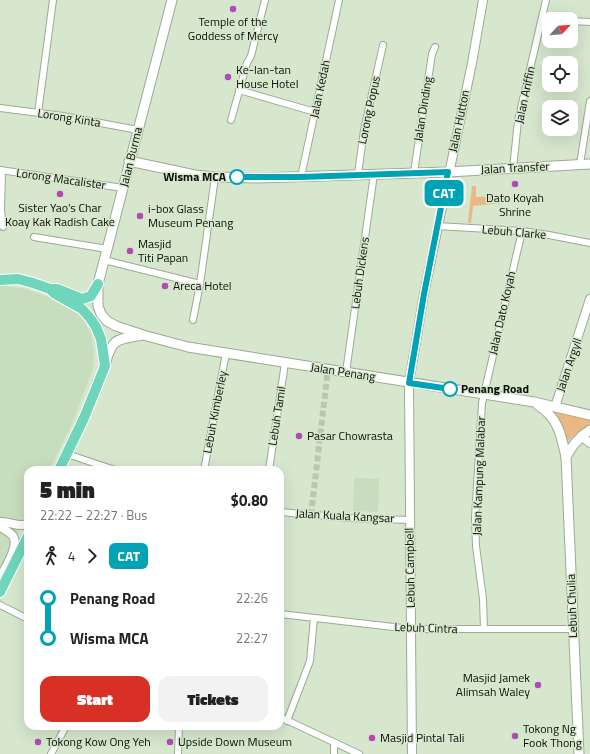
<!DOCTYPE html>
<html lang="en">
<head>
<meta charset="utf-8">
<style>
  body { margin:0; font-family:"Titillium Web",sans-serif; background:#f2f2f2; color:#222; height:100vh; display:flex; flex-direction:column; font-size:15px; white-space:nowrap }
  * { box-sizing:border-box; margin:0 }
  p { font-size:13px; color:#767676 }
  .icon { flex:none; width:22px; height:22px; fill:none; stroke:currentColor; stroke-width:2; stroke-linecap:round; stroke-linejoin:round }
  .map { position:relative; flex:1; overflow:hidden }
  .sheet { position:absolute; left:24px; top:466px; width:260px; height:264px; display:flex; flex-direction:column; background:#fff; border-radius:12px; box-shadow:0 4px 16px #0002 }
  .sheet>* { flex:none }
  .badge { padding:0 8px; border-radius:6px; font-size:14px; line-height:26px }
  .needle { width:26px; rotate:64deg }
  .controls { position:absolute; left:542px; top:12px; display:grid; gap:8px }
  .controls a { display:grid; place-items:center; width:36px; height:36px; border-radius:8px; background:#fff; box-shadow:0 4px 16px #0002; font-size:20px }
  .map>.badge { position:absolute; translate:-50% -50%; box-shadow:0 0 0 2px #fff }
  .legs { display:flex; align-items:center; gap:6px; height:44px; padding:0 16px; font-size:13px }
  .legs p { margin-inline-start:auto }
  .head { display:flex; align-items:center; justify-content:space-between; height:68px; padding:0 16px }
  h1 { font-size:22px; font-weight:800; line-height:30px }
  .primary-button { display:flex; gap:8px; margin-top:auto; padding:8px 16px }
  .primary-button a { flex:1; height:46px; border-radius:12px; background:#d93025; color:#fff; font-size:16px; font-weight:800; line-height:46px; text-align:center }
  .primary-button a+a { background:#f2f2f2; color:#222 }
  ul { padding:0 16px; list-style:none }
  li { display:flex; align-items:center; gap:14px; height:40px; font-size:15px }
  li i { display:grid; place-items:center; width:6px; height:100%; margin:0 5px; background:currentColor }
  li i::after { content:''; width:10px; height:10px; margin:-5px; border:3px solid; border-radius:50%; background:#fff }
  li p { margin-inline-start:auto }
  li:first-child i { background:linear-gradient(#0000 50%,currentColor 0) }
  li:last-child i { background:linear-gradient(currentColor 50%,#0000 0) }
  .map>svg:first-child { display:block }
  .built { fill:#c8ddbd }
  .green { fill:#eab882 }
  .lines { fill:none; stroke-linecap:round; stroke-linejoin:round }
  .minor-tunnel { stroke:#b8c7b0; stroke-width:6; stroke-dasharray:6 3; stroke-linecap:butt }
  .minor-casing { stroke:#9bab93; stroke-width:8 }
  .tertiary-casing { stroke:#9bab93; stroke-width:10 }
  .secondary-casing { stroke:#9bab93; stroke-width:11 }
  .primary-casing { stroke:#fff; stroke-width:12 }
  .minor { stroke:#fff; stroke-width:6 }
  .tertiary { stroke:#fff; stroke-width:8 }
  .secondary { stroke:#fff; stroke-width:9 }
  .primary { stroke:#6fd5bb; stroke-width:10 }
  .line-1-casing { stroke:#fff; stroke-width:9 }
  .line-1 { stroke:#00a3b4; stroke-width:6 }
  .poi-dot { fill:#b04bb0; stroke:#d6e7ce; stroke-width:1.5 }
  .stop-1-dot { fill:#fff; stroke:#00a3b4; stroke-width:2 }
  .labels { text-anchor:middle; stroke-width:3; stroke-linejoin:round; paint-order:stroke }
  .poi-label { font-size:12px; fill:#0b1108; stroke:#d6e7ce; text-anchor:start }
  .street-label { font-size:12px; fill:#0b1108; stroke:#d6e7ce }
  .stop-label { font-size:12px; font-weight:bold; fill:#0b1108; stroke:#d6e7ce; text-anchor:end }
</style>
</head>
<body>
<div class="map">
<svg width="590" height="754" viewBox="0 0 590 754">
  <rect width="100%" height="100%" fill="#d6e7ce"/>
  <!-- built -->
  <g class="built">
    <path d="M 0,285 L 25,289 L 51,298 L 72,307 L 79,313 L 84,320 L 91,335 L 94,351 L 93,368 L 72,424 L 49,470 L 28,470 L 28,513 L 0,569 Z"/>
    <path d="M 354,478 L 379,479 L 378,512 L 353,511 Z"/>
  </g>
  <!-- green -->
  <g class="green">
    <path d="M 472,186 L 476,186 L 476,197 L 502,196 L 502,203 L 473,206 L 471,223 L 468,223 Z"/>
    <path d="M 555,410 L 590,418 L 590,426 L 577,433 L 567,442 L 565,440 L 553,414 L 553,412 Z"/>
  </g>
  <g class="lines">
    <!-- minor-tunnel -->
    <path class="minor-tunnel" d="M 311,515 L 328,369"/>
    <!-- minor casing -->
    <g class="minor-casing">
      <g id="minor">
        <path d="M 571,21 L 590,22"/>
        <path d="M 239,90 L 315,112"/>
        <path d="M 0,108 L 63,116 L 138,130"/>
        <path d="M 38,113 L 53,0"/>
        <path d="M 231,120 L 247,63 L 251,56 L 265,0"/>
        <path d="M 580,164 L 590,101"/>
        <path d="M 513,168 L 518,121 L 546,0"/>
        <path d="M 0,170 L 123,188"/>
        <path d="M 2,170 L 1,210 L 3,227"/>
        <path d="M 414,172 L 432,54 L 435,47"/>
        <path d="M 358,174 L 364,130 L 383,45"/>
        <path d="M 301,177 L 339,0"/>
        <path d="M 437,226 L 522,231 L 549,235 L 590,243"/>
        <path d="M 34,237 L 107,249"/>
        <path d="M 104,260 L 200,284"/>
        <path d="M 193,320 L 200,284 L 215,177"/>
        <path d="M 346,372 L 374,174"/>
        <path d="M 67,454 L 115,470"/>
        <path d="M 204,470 L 226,353"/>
        <path d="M 269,470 L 285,363"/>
        <path d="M 280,512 L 349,518 L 410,520"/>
        <path d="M 0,605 L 28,619"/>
        <path d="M 280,614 L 411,629 L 573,629"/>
        <path d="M 484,629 L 483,599 L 476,546 L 475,518 L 482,403 L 522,231"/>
        <path d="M 280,717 L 359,754"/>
        <path d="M 287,721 L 310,661 L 314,618"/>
        <path d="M 334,743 L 334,754"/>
        <path d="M 51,754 L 66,726"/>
        <path d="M 178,754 L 179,726"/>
      </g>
    </g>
    <!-- tertiary casing -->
    <g class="tertiary-casing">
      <g id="tertiary">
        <path d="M 555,407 L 590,299"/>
        <path d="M 581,436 L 590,443"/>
        <path d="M 0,522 C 10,521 18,528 28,524"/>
        <path d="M 0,526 C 4,530 10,532 13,536 C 20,546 5,568 0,578"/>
        <path d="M 412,754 L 409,383 L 424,294 L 472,63 L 483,0"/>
      </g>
    </g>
    <!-- secondary casing -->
    <g class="secondary-casing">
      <g id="secondary">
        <path d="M 172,0 L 98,284 L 98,306 L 101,314 L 107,321 L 116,326 L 143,335 L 188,347 L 534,402 L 590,415"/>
        <path d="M 129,161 L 195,175 L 215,177 L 258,178 L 448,172 L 590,164"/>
        <path d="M 105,364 C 113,337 116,340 142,335"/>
        <path d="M 538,405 C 559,419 561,435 566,457 L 579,754"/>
        <path d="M 566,457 C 572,445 579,437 590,430"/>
      </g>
    </g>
    <!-- primary casing -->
    <g class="primary-casing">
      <g id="primary">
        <path d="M 0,280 L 18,279 L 33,283 L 50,289 L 57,289 L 82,299 L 91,296 L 98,284"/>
        <path d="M 50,289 L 55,294 L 82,309 L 90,318 L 96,327 L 101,339 L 105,366 L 84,418 L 59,470"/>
        <path d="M 0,592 L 28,536"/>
      </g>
    </g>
    <!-- minor -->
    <use href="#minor" class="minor"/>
    <!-- tertiary -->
    <use href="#tertiary" class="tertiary"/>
    <!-- secondary -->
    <use href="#secondary" class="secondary"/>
    <!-- primary -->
    <use href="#primary" class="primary"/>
  </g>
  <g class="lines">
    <!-- line-1 casing -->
    <g class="line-1-casing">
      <path id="line-1" d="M 237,177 L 301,177 L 448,172 L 424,294 L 409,383 L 450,389"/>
    </g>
    <!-- line-1 -->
    <use href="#line-1" class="line-1"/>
  </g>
  <!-- markers -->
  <g class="poi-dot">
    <circle cx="233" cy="9" r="4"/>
    <circle cx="228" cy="77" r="4"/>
    <circle cx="515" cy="184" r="4"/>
    <circle cx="60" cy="194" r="4"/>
    <circle cx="140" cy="216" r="4"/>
    <circle cx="130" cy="251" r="4"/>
    <circle cx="165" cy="286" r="4"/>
    <circle cx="299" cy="436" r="4"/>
    <circle cx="538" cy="685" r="4"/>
    <circle cx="515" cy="736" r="4"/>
    <circle cx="372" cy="738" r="4"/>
    <circle cx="38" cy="742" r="4"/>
    <circle cx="170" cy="742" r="4"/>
  </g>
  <g class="stop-1-dot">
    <circle cx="237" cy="177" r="7"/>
    <circle cx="450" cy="389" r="7"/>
  </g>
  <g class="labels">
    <!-- poi labels -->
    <g class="poi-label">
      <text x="233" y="26" text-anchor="middle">Temple of the<tspan x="233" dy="14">Goddess of Mercy</tspan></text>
      <text x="236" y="74">Ke-lan-tan<tspan x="236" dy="14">House Hotel</tspan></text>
      <text x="515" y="202" text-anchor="middle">Dato Koyah<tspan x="515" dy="14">Shrine</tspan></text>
      <text x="60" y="212" text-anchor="middle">Sister Yao’s Char<tspan x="60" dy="14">Koay Kak Radish Cake</tspan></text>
      <text x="148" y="213">i-box Glass<tspan x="148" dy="14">Museum Penang</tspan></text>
      <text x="138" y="248">Masjid<tspan x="138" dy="14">Titi Papan</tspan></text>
      <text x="173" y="290">Areca Hotel</text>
      <text x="307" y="440">Pasar Chowrasta</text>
      <text x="530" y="682" text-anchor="end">Masjid Jamek<tspan x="530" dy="14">Alimsah Waley</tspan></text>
      <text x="523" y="733">Tokong Ng<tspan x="523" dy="14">Fook Thong</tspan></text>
      <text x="380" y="742">Masjid Pintal Tali</text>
      <text x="46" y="746">Tokong Kow Ong Yeh</text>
      <text x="178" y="746">Upside Down Museum</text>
    </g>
    <!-- street labels -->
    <g class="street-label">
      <text transform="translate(320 89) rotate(-78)" y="4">Jalan Kedah</text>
      <text transform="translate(525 95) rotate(-78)" y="4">Jalan Ariffin</text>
      <text transform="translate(423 109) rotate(-81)" y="4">Jalan Dinding</text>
      <text transform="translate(369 110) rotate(-78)" y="4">Lorong Popus</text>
      <text transform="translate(69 118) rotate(9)" y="4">Lorong Kinta</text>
      <text transform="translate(459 121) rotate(-78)" y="4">Jalan Hutton</text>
      <text transform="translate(131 157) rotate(-76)" y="4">Jalan Burma</text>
      <text transform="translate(515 168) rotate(-3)" y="4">Jalan Transfer</text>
      <text transform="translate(61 179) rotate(8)" y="4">Lorong Macalister</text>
      <text transform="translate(514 232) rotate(5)" y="4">Lebuh Clarke</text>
      <text transform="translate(360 273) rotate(-82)" y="4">Lebuh Dickens</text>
      <text transform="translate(502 313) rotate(-77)" y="4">Jalan Dato Koyah</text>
      <text transform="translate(569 365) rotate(-71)" y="4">Jalan Argyll</text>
      <text transform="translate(343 372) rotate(9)" y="4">Jalan Penang</text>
      <text transform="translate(215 412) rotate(-79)" y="4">Lebuh Kimberley</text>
      <text transform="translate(277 416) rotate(-81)" y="4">Lebuh Tamil</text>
      <text transform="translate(479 476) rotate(-88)" y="4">Jalan Kampung Malabar</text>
      <text transform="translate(345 516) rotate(3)" y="4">Jalan Kuala Kangsar</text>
      <text transform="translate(410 568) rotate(-91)" y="4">Lebuh Campbell</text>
      <text transform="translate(572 606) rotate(-92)" y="4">Lebuh Chulia</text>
      <text transform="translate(426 628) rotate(2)" y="4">Lebuh Cintra</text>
    </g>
    <!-- stop labels -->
    <g class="stop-label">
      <text x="226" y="181">Wisma MCA</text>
      <text x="461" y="393" text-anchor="start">Penang Road</text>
    </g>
  </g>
</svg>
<div class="controls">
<a><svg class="needle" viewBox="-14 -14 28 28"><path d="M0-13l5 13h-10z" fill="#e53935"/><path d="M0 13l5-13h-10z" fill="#767676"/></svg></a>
<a><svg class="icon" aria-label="locate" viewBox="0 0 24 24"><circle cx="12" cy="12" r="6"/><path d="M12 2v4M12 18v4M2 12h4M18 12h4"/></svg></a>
<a><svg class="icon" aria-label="layers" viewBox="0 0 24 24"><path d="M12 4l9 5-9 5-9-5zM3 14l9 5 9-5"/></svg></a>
</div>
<b class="badge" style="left:444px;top:193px;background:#00a3b4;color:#fff">CAT</b>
<section class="sheet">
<div class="head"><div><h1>5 min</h1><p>22:22 – 22:27 · Bus</p></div><b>$0.80</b></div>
<div class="legs"><svg class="icon" aria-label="walk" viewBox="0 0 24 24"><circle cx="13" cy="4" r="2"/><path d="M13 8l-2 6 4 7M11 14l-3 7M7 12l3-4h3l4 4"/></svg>4<svg class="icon" aria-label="forward" viewBox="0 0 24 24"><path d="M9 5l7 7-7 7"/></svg><b class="badge" style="background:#00a3b4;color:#fff">CAT</b></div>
<ul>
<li><i style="color:#00a3b4"></i><b>Penang Road</b><p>22:26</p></li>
<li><i style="color:#00a3b4"></i><b>Wisma MCA</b><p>22:27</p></li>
</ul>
<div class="primary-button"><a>Start</a><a>Tickets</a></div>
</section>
</div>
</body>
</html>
